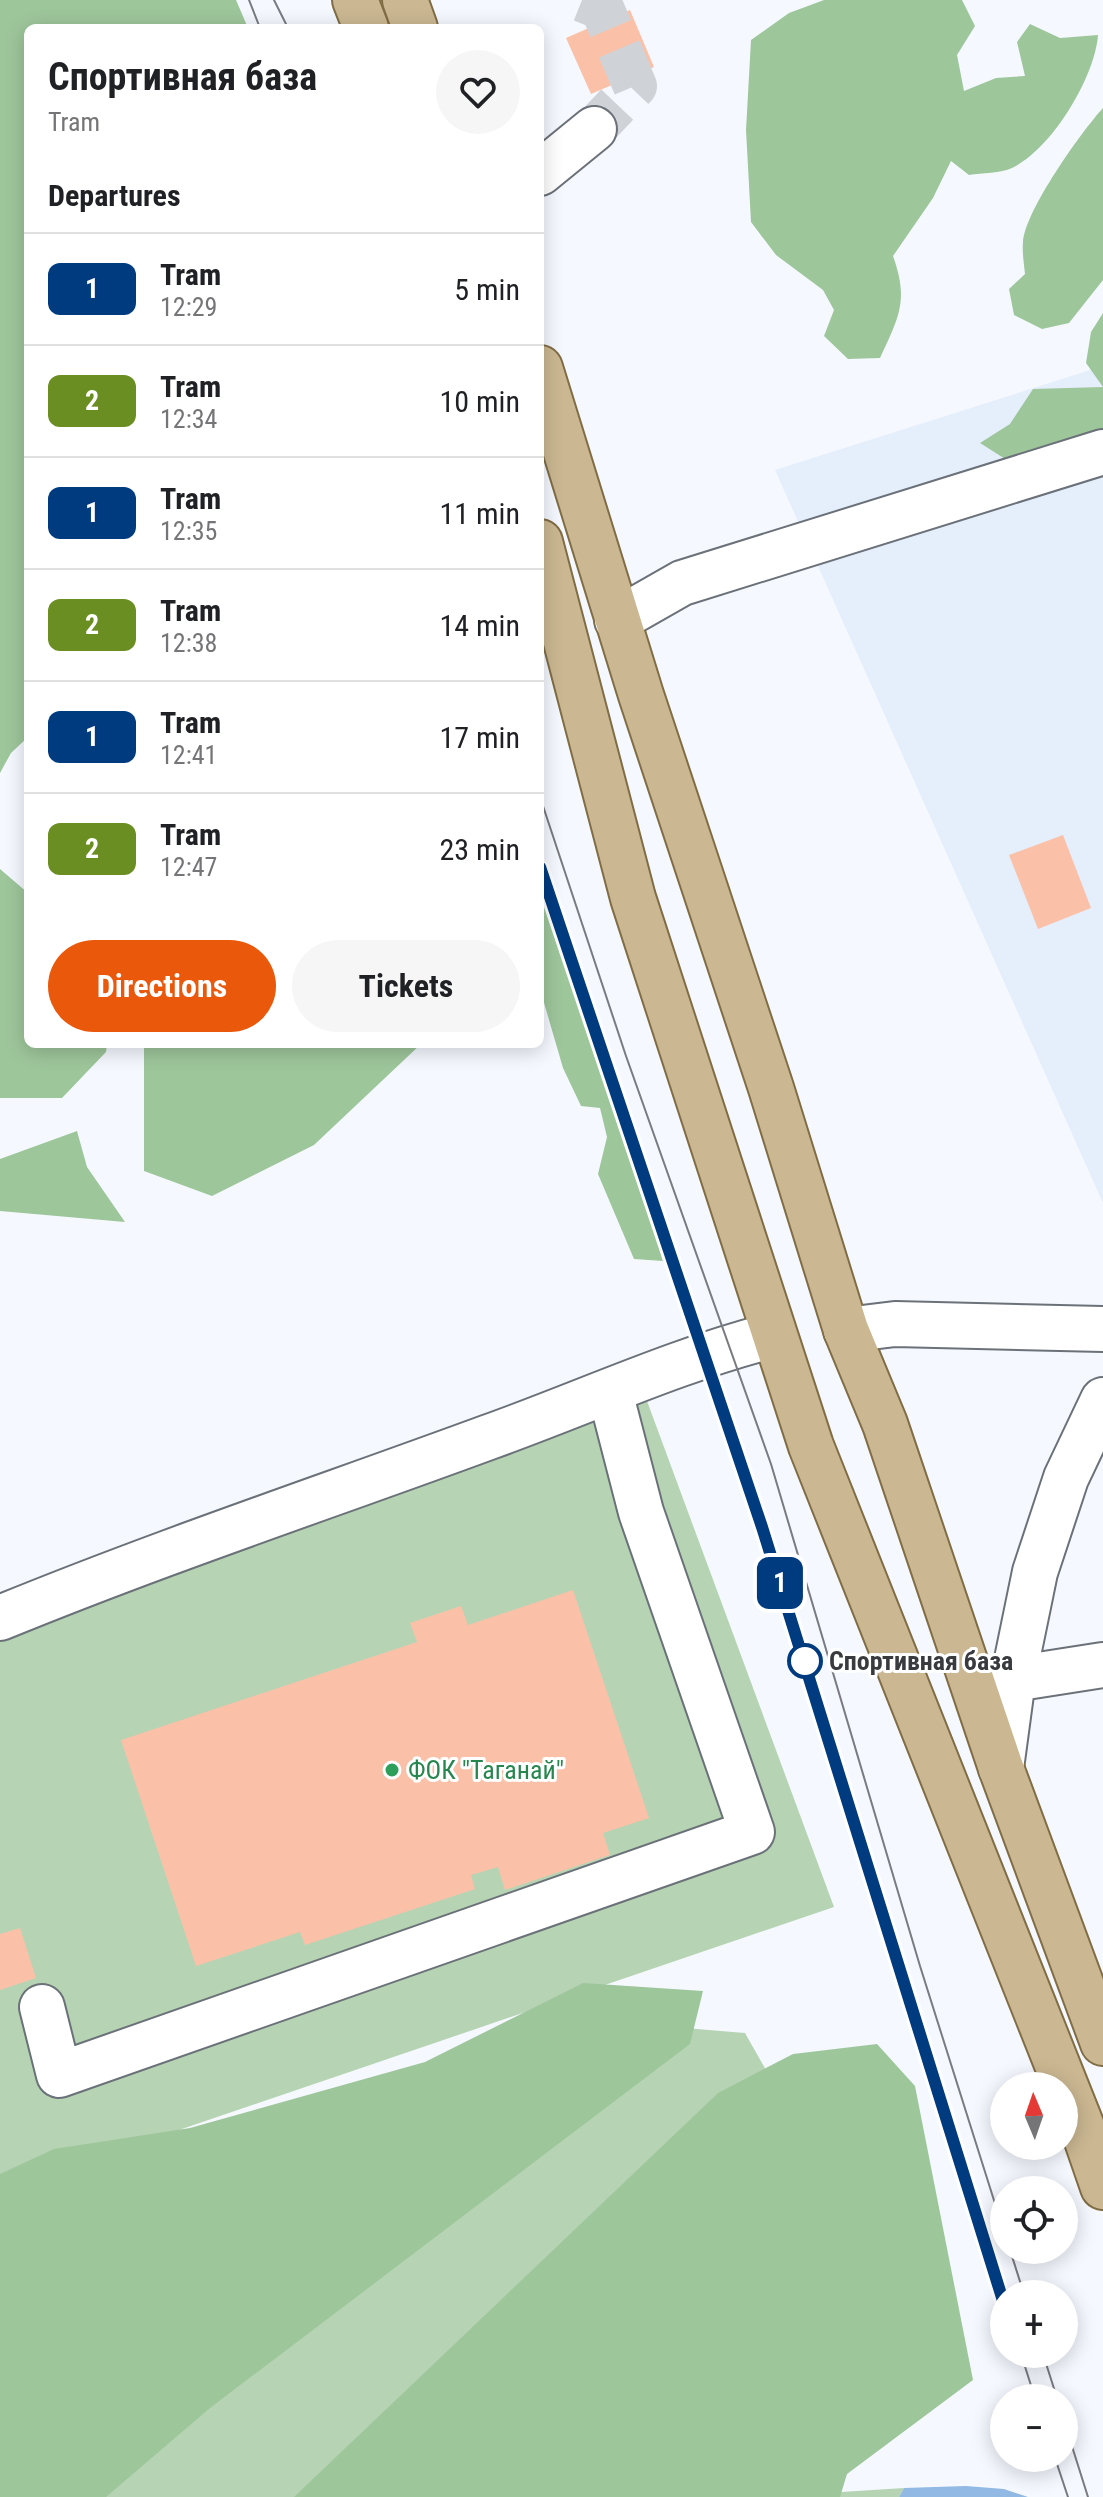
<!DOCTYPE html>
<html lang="en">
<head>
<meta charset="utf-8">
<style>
  body { margin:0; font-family:"Roboto Condensed",sans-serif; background:#f6f6f6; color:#202124; height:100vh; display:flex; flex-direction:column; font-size:30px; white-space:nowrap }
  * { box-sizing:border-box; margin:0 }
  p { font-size:26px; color:#757577 }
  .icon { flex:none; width:44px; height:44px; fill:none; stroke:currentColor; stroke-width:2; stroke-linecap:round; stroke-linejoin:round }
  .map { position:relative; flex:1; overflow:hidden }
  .panel { position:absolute; left:24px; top:24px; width:520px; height:1024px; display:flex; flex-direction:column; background:#fff; border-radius:12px; box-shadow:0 4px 20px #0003 }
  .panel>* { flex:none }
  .badge { padding:0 16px; border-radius:12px; font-size:28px; line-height:52px }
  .needle { width:52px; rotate:358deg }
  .tools { position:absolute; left:990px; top:2072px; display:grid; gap:16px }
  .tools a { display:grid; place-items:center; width:88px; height:88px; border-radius:50%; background:#fff; box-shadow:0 4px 20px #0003; font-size:40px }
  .map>.badge { position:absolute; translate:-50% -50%; box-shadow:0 0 0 4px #fff }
  h2 { padding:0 24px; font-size:30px; line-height:72px }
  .round { display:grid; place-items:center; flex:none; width:84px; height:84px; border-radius:42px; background:#f6f6f6 }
  .summary { display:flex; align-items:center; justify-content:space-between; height:136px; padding:0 24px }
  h1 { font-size:38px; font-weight:700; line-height:60px }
  .primary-button { display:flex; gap:16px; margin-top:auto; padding:16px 24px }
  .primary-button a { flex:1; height:92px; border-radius:48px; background:#ea580c; color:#fff; font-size:32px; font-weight:700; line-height:92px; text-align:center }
  .primary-button a+a { background:#f6f6f6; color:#202124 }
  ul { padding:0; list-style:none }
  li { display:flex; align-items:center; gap:24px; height:112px; padding:0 24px; border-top:2px solid #e0e0e0 }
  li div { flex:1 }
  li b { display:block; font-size:30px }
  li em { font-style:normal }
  li .badge { min-width:88px; font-weight:700; text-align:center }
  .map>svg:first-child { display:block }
  .built { fill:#e5eefb }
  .green { fill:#b6d4b4 }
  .forest { fill:#9ec69b }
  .water { fill:#91b9e3 }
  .building { fill:#fac1a8 }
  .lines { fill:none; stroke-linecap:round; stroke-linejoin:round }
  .minor-tunnel { stroke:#cfd3d8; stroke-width:44; stroke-dasharray:44 22; stroke-linecap:butt }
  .minor-casing { stroke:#6b7179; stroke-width:48 }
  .major-casing { stroke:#816d45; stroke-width:48 }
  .minor { stroke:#fff; stroke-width:44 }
  .major { stroke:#cbb892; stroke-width:44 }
  .tram { stroke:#797b80; stroke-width:2 }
  .line-casing { stroke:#fff; stroke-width:18 }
  .line { stroke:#003b80; stroke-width:12 }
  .stop-dot { fill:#fff; stroke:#003b80; stroke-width:4 }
  .leisure-dot { fill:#2e9e5b; stroke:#fff; stroke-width:3 }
  .labels { text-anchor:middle; stroke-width:6; stroke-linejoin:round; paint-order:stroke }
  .stop-label { font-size:26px; font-weight:bold; fill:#383a3e; stroke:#fff; text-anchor:start }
  .leisure-label { font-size:26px; fill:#27864d; stroke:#fff; text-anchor:start }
</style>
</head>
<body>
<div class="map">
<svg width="1103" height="2497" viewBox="0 0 1103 2497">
  <rect width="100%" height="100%" fill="#f5f9ff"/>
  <!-- built -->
  <path class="built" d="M 1103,366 L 1103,1203 L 775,470 Z"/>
  <!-- green -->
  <g class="green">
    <path d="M 647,1401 L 834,1907 L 0,2191 L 0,1633 Z"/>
    <path d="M 685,2028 L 745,2033 L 775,2086 L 841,2492 L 904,2488 L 899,2497 L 0,2497 L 0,2241 Z"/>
  </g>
  <!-- forest -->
  <g class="forest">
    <path d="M 0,0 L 236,0 L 248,28 L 28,28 L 28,737 L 11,753 L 0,773 Z"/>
    <path d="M 824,0 L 962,0 L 975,26 L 957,55 L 964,91 L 996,78 L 1025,76 L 1017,42 L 1030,24 L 1060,38 L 1098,35 C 1095,77 1052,149 1012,168 C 1001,173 982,173 969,175 L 951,161 L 933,198 L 893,256 C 909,300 899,317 880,358 L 848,359 L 824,336 L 834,310 L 823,290 L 776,255 L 751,222 L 746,130 L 751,40 L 789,13 Z"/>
    <path d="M 1103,108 L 1103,280 L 1069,323 L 1042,329 L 1014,315 L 1009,289 L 1025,274 C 1024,264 1022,252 1023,242 C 1025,211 1081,132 1103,108 Z"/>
    <path d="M 1103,313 L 1103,434 L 1010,462 L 980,443 L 1010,424 L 1033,389 L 1103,387 L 1086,363 L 1091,332 Z"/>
    <path d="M 0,869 L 28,893 L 28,1044 L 107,1044 L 106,1052 L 62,1098 L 0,1098 Z"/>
    <path d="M 540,893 L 648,1207 L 663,1261 L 634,1259 L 598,1174 L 607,1137 L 600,1108 L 581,1106 L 563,1068 L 540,989 Z"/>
    <path d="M 144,1044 L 421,1044 L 314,1145 L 212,1196 L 144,1171 Z"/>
    <path d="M 77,1131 L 87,1167 L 125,1222 L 0,1211 L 0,1159 Z"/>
    <path d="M 583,1983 L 703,1991 L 690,2044 L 210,2408 L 106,2497 L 0,2497 L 0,2174 L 54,2149 L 190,2128 L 425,2062 Z"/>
    <path d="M 877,2044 L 915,2086 L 973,2380 L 847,2474 L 840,2497 L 294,2497 L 718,2093 L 793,2054 Z"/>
  </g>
  <!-- water -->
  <path class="water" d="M 966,2486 L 1004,2489 L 1028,2497 L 899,2497 L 904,2488 Z"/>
  <!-- building -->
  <g class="building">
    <path d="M 630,10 L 654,67 L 591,94 L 566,38 Z"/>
    <path d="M 1063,835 L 1091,908 L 1038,929 L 1009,855 Z"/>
    <path d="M 573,1590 L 649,1818 L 603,1833 L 610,1855 L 505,1890 L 498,1867 L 471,1875 L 475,1889 L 305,1945 L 300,1932 L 196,1966 L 121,1740 L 417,1642 L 410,1623 L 461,1606 L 468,1625 Z"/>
    <path d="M 20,1928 L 36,1978 L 0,1990 L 0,1934 Z"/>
  </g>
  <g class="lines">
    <!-- minor-tunnel -->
    <path class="minor-tunnel" d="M 582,0 L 602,8 L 635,86 L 594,129"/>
    <!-- minor casing -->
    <g class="minor-casing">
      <g id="minor">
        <path d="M 540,173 L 594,129"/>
        <path d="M 617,620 L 682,583 L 1103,452"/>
        <path d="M 846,1330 L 895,1324 L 1103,1329"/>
        <path d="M 0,1618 C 161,1552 326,1497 489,1437 C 584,1403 676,1360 774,1335"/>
        <path d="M 1013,1679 L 1035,1572 L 1066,1478 L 1103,1400"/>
        <path d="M 1001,1768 L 1013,1679 L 1103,1665"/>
        <path d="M 42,2007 L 59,2075 L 752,1832 L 641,1512 L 610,1392"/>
      </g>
    </g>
    <!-- major casing -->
    <g class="major-casing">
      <g id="major">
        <path d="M 355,0 L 366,28"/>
        <path d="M 405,0 L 415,28"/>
        <path d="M 540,368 L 641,695 L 771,1088 L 846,1330 L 885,1424 L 1001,1768 L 1103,2043"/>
        <path d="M 540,542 L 633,898 L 811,1446 L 1084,2132 L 1103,2187"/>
      </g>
    </g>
    <!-- minor -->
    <use href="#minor" class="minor"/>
    <!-- major -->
    <use href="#major" class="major"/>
    <!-- tram -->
    <g class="tram">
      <path d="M 249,0 L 260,28"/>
      <path d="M 274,0 L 288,28"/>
      <path d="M 540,797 L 626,1056 L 771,1464 L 920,1966 L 1004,2232"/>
      <path d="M 540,867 L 744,1473 L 1004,2304"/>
      <path d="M 1010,2250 L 1024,2294"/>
      <path d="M 1021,2354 L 1035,2398"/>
      <path d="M 1043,2354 L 1057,2398"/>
      <path d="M 1064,2421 L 1088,2497"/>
      <path d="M 1055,2458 L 1068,2497"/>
    </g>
  </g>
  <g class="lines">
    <!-- line casing -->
    <g class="line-casing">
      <path id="line" d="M 540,867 L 762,1527 L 1004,2304"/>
    </g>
    <!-- line -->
    <use href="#line" class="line"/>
  </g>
  <!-- markers -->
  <circle class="stop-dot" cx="805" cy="1661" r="16"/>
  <circle class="leisure-dot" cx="392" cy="1770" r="8"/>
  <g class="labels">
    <!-- stop labels -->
    <g class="stop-label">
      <text x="829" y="1670">Спортивная база</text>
    </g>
    <!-- leisure labels -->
    <g class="leisure-label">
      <text x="408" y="1779">ФОК "Таганай"</text>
    </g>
  </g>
</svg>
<div class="tools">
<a><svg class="needle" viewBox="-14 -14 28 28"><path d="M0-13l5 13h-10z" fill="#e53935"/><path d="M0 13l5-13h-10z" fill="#757577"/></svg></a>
<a><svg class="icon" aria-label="locate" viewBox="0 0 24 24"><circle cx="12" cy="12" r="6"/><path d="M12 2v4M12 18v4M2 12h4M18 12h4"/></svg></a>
<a>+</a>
<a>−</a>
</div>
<b class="badge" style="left:780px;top:1583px;background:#003b80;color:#fff">1</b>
<section class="panel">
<div class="summary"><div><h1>Спортивная база</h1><p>Tram</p></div><a class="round"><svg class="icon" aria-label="heart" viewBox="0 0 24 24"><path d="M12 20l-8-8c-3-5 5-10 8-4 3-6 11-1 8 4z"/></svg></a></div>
<h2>Departures</h2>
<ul>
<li><span class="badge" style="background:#003b80;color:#fff">1</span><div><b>Tram</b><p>12:29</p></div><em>5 min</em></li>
<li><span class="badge" style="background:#6b8e23;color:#fff">2</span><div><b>Tram</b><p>12:34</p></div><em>10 min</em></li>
<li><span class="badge" style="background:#003b80;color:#fff">1</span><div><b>Tram</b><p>12:35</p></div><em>11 min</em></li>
<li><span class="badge" style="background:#6b8e23;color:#fff">2</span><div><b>Tram</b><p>12:38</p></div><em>14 min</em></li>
<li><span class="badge" style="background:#003b80;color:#fff">1</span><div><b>Tram</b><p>12:41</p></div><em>17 min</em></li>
<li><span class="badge" style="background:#6b8e23;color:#fff">2</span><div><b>Tram</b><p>12:47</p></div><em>23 min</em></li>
</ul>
<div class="primary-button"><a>Directions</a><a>Tickets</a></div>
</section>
</div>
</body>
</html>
